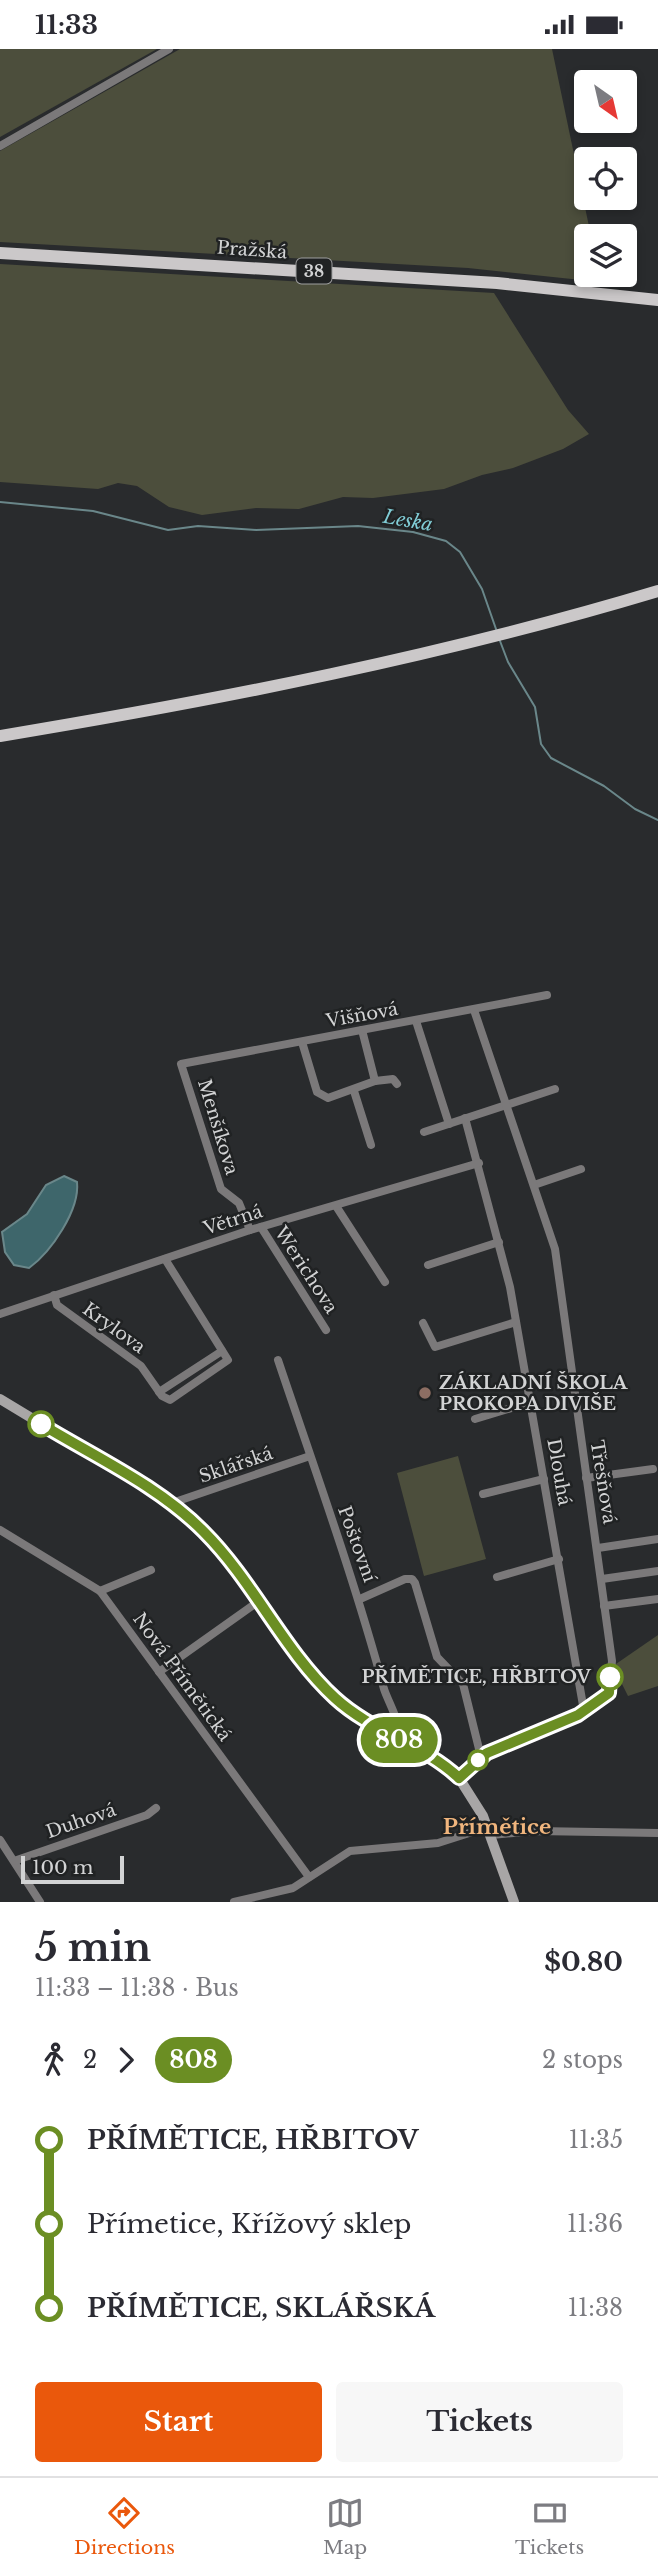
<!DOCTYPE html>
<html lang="en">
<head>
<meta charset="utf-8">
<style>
  body { margin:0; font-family:"Libre Baskerville",serif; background:#f7f7f7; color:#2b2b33; height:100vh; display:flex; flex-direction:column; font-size:26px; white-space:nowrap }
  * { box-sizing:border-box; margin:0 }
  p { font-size:23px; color:#7c7c81 }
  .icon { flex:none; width:38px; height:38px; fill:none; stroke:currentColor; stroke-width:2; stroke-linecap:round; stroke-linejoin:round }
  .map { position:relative; height:1853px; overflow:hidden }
  .side { display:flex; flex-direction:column; background:#fff; flex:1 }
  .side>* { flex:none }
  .badge { padding:0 14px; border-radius:23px; font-size:24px; line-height:46px }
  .needle { width:46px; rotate:146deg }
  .fabs { position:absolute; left:574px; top:21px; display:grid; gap:14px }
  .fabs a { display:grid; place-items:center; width:63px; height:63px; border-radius:7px; background:#fff; box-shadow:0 4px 10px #0003; font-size:35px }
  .scale { position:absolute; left:21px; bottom:18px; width:103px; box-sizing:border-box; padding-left:7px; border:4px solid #d2d3d4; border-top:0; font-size:19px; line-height:24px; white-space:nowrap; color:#d2d3d4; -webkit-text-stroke:5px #202223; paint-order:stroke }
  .map>.badge { position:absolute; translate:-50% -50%; box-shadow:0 0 0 4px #fff }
  .legs { display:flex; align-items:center; gap:10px; height:77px; padding:0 35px; font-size:23px }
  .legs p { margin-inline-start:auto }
  .overview { display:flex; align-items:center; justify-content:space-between; height:119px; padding:0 35px }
  h1 { font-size:38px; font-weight:700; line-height:52px }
  .primary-button { display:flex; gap:14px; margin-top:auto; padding:14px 35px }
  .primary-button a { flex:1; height:80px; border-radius:7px; background:#ea580c; color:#fff; font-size:28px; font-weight:700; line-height:80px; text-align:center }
  .primary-button a+a { background:#f7f7f7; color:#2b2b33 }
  ul { padding:0 35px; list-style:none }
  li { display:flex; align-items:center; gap:24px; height:84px; font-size:26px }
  li i { display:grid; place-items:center; width:10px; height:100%; margin:0 9px; background:currentColor }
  li i::after { content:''; width:18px; height:18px; margin:-9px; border:5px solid; border-radius:50%; background:#fff }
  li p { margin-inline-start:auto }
  li:first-child i { background:linear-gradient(#0000 50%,currentColor 0) }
  li:last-child i { background:linear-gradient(currentColor 50%,#0000 0) }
  .status { display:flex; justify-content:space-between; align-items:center; height:49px; padding:0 35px; background:#fff; direction:ltr }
  .status svg { height:19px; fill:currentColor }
  .dock { display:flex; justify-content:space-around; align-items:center; height:98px; border-top:2px solid #e1e1e2; background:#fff; font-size:19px; color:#7c7c81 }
  .dock a { display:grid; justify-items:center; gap:4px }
  .dock .on { color:#ea580c }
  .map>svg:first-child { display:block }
  .green { fill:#4c4e3c }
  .water { fill:#3e666b; stroke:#6a878a; stroke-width:2 }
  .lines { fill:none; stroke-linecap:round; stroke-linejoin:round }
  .stream { stroke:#6a878a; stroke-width:2 }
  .street { stroke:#7b797a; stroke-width:8 }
  .secondary { stroke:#a8a6a6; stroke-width:10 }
  .primary { stroke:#cbc8c9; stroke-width:12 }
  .line-1-casing { stroke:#fff; stroke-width:16 }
  .line-1 { stroke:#6b8e23; stroke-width:10 }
  .education-dot { fill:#8d6e63; stroke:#202223; stroke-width:2.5 }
  .stop-1-dot { fill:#fff; stroke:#6b8e23; stroke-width:3.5 }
  .labels { text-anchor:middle; stroke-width:5; stroke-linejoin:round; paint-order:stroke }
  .shield { fill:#202223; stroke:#9d9e9f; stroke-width:2 }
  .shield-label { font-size:16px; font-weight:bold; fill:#d2d3d4 }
  .street-label { font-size:18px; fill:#d2d3d4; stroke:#202223 }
  .poi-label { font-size:18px; font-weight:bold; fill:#d2d3d4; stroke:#202223; text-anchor:start }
  .stop-label { font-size:18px; font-weight:bold; fill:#d2d3d4; stroke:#202223; text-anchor:end }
  .water-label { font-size:19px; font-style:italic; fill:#81cdd6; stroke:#202223 }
  .quarter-label { font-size:21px; font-weight:bold; fill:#f0b57d; stroke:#202223 }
</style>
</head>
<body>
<div class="status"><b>11:33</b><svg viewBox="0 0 49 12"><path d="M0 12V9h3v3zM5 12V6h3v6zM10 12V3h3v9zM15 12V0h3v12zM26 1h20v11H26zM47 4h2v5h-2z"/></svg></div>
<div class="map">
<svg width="658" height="1853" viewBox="0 0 658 1853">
  <rect width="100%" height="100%" fill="#292b2d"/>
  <!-- green -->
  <g class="green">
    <path d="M 0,0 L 157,0 L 0,88 Z"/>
    <path d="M 180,0 L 552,0 L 591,187 L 586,187 L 586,226 L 598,226 L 600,233 L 468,219 L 0,193 L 0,102 Z"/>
    <path d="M 0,215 L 494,244 L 568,361 L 589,385 L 563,400 L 513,419 L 482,426 L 444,440 L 373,449 L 343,448 L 299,460 L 256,459 L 202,466 L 169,458 L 137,437 L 118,434 L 98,440 L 0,433 Z"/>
    <path d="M 458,1407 L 486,1510 L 424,1527 L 397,1424 Z"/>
    <path d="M 658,1586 L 658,1637 L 628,1647 L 613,1617 Z"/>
  </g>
  <!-- water -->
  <path class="water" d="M 64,1127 L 77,1133 C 80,1161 51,1203 29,1219 L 14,1216 L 5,1203 L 2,1183 L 27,1165 L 46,1136 Z"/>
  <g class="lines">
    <!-- stream -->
    <g class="stream">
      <path d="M 0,453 L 93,462 L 168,481 L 198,477 L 256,481 L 358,477 L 413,483 L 446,492 L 460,503 L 482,540 L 496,580"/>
      <path d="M 500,592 L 508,613 L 535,658 L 541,695 L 551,709 L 604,737 L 635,760 L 658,771"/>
    </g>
    <!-- street -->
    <g class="street">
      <path d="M 0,97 L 169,0"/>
      <path d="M 416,972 L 449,1075"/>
      <path d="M 302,993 L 317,1043 L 328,1049 L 375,1032 L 362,981"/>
      <path d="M 375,1032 L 393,1030 L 397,1035"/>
      <path d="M 354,1042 L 371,1096"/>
      <path d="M 465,1069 L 510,1238 L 584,1662"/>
      <path d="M 424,1083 L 555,1040"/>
      <path d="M 534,1136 L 581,1120"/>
      <path d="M 336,1157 L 385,1233"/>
      <path d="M 261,1178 L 326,1281"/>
      <path d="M 250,1181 L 239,1154 L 221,1140 L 181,1015 L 547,946"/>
      <path d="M 428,1216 L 499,1193"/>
      <path d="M 54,1246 L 57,1256 L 141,1317 L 162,1347 L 170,1351 L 228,1311 L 165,1210"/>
      <path d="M 0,1265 L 250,1181 L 479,1114"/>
      <path d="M 423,1274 L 435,1298 L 516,1273"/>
      <path d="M 278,1311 C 315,1421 354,1529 384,1640 C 389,1655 402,1675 398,1690"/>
      <path d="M 159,1343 L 222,1302"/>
      <path d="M 475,1370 L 531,1353"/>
      <path d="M 586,1429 L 653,1420"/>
      <path d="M 483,1445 L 544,1430"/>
      <path d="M 172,1454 L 310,1407"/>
      <path d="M 0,1481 L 100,1542 L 309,1828"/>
      <path d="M 598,1499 L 658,1490"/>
      <path d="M 497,1528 L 559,1510"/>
      <path d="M 602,1530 L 658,1522"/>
      <path d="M 100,1542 L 151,1521"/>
      <path d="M 360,1550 L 405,1530 L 412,1530 L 415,1534 L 437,1608 L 463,1635 L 481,1708"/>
      <path d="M 604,1557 L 658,1550"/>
      <path d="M 159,1623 L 259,1552"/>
      <path d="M 459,1729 L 487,1704 L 578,1666 L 609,1644 L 612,1612 L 555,1200 L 474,961"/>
      <path d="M 491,1786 L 536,1782 L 658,1784"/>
      <path d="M 0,1791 L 40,1853"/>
      <path d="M 14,1812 L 147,1766 L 156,1759"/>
      <path d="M 234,1853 L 293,1839 L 350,1802 L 438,1794 L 488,1778"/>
    </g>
    <!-- secondary -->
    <path class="secondary" d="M 0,1350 L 172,1454 L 204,1482 L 229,1511 L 315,1629 L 336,1650 L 376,1680 L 439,1713 L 459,1729 L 483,1767 L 514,1853"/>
    <!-- primary -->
    <g class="primary">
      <path d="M 0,204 L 497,234 L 658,251"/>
      <path d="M 0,687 C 223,650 442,607 658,542"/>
    </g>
  </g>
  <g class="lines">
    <!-- line-1 casing -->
    <g class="line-1-casing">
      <path id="line-1" d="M 41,1375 C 95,1408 159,1437 204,1483 C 254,1533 283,1601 335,1649 C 372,1683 423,1695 459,1729 L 487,1704 L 578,1666 L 609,1644 L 610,1628"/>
    </g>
    <!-- line-1 -->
    <use href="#line-1" class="line-1"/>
  </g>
  <!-- markers -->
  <circle class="education-dot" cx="425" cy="1344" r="7"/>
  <g class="stop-1-dot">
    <circle cx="41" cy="1375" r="12"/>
    <circle cx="610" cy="1628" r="12"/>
    <circle cx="478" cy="1711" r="9"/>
  </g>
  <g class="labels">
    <!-- shield labels -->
    <rect class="shield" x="296.5" y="209.5" width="35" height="25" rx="5"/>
    <g class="shield-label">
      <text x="314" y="228">38</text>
    </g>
    <!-- street labels -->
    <g class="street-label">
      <text transform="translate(252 201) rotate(4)" y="6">Pražská</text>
      <text transform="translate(362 966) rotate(-10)" y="6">Višňová</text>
      <text transform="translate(218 1078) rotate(73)" y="6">Menšíkova</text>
      <text transform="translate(233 1171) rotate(-18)" y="6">Větrná</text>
      <text transform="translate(306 1221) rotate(57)" y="6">Werichova</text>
      <text transform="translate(114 1279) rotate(36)" y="6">Krylova</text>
      <text transform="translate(236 1416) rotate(-19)" y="6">Sklářská</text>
      <text transform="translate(559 1423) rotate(80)" y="6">Dlouhá</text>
      <text transform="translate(603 1433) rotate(81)" y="6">Třešňová</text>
      <text transform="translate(357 1495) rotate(70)" y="6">Poštovní</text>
      <text transform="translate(182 1628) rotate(54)" y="6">Nová Přímětická</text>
      <text transform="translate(81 1772) rotate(-19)" y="6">Duhová</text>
    </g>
    <!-- poi labels -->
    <g class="poi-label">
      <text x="439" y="1340">ZÁKLADNÍ ŠKOLA<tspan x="439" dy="21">PROKOPA DIVIŠE</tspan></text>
    </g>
    <!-- stop labels -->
    <g class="stop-label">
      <text x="591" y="1634">PŘÍMĚTICE, HŘBITOV</text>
    </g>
    <!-- water labels -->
    <g class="water-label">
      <text transform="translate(408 471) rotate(10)" y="7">Leska</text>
    </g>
    <!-- quarter labels -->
    <g class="quarter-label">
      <text x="497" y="1785">Přímětice</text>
    </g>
  </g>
</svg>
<div class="fabs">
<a><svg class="needle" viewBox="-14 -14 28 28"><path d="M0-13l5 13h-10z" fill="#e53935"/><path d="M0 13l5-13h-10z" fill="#7c7c81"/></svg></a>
<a><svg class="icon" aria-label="locate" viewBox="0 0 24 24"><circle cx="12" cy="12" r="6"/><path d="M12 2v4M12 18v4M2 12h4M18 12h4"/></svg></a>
<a><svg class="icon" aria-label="layers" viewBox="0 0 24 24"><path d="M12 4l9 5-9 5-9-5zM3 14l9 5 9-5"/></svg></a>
</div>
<div class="scale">100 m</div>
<b class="badge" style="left:399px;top:1691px;background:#6b8e23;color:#fff">808</b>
</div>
<section class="side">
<div class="overview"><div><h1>5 min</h1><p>11:33 – 11:38 · Bus</p></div><b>$0.80</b></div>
<div class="legs"><svg class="icon" aria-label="walk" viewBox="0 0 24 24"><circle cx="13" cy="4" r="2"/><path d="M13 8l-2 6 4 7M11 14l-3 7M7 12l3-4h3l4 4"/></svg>2<svg class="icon" aria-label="forward" viewBox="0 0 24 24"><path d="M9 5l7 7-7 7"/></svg><b class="badge" style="background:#6b8e23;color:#fff">808</b><p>2 stops</p></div>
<ul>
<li><i style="color:#6b8e23"></i><b>PŘÍMĚTICE, HŘBITOV</b><p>11:35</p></li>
<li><i style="color:#6b8e23"></i><span>Přímetice, Křížový sklep</span><p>11:36</p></li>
<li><i style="color:#6b8e23"></i><b>PŘÍMĚTICE, SKLÁŘSKÁ</b><p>11:38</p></li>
</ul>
<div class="primary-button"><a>Start</a><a>Tickets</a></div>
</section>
<nav class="dock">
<a class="on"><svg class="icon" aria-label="directions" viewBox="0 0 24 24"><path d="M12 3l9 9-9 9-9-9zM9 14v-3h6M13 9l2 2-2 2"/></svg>Directions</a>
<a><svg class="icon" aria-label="map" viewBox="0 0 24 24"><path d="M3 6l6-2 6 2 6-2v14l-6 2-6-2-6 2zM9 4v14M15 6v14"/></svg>Map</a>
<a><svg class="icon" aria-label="tickets" viewBox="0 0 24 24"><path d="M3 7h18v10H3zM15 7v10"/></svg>Tickets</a>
</nav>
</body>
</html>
